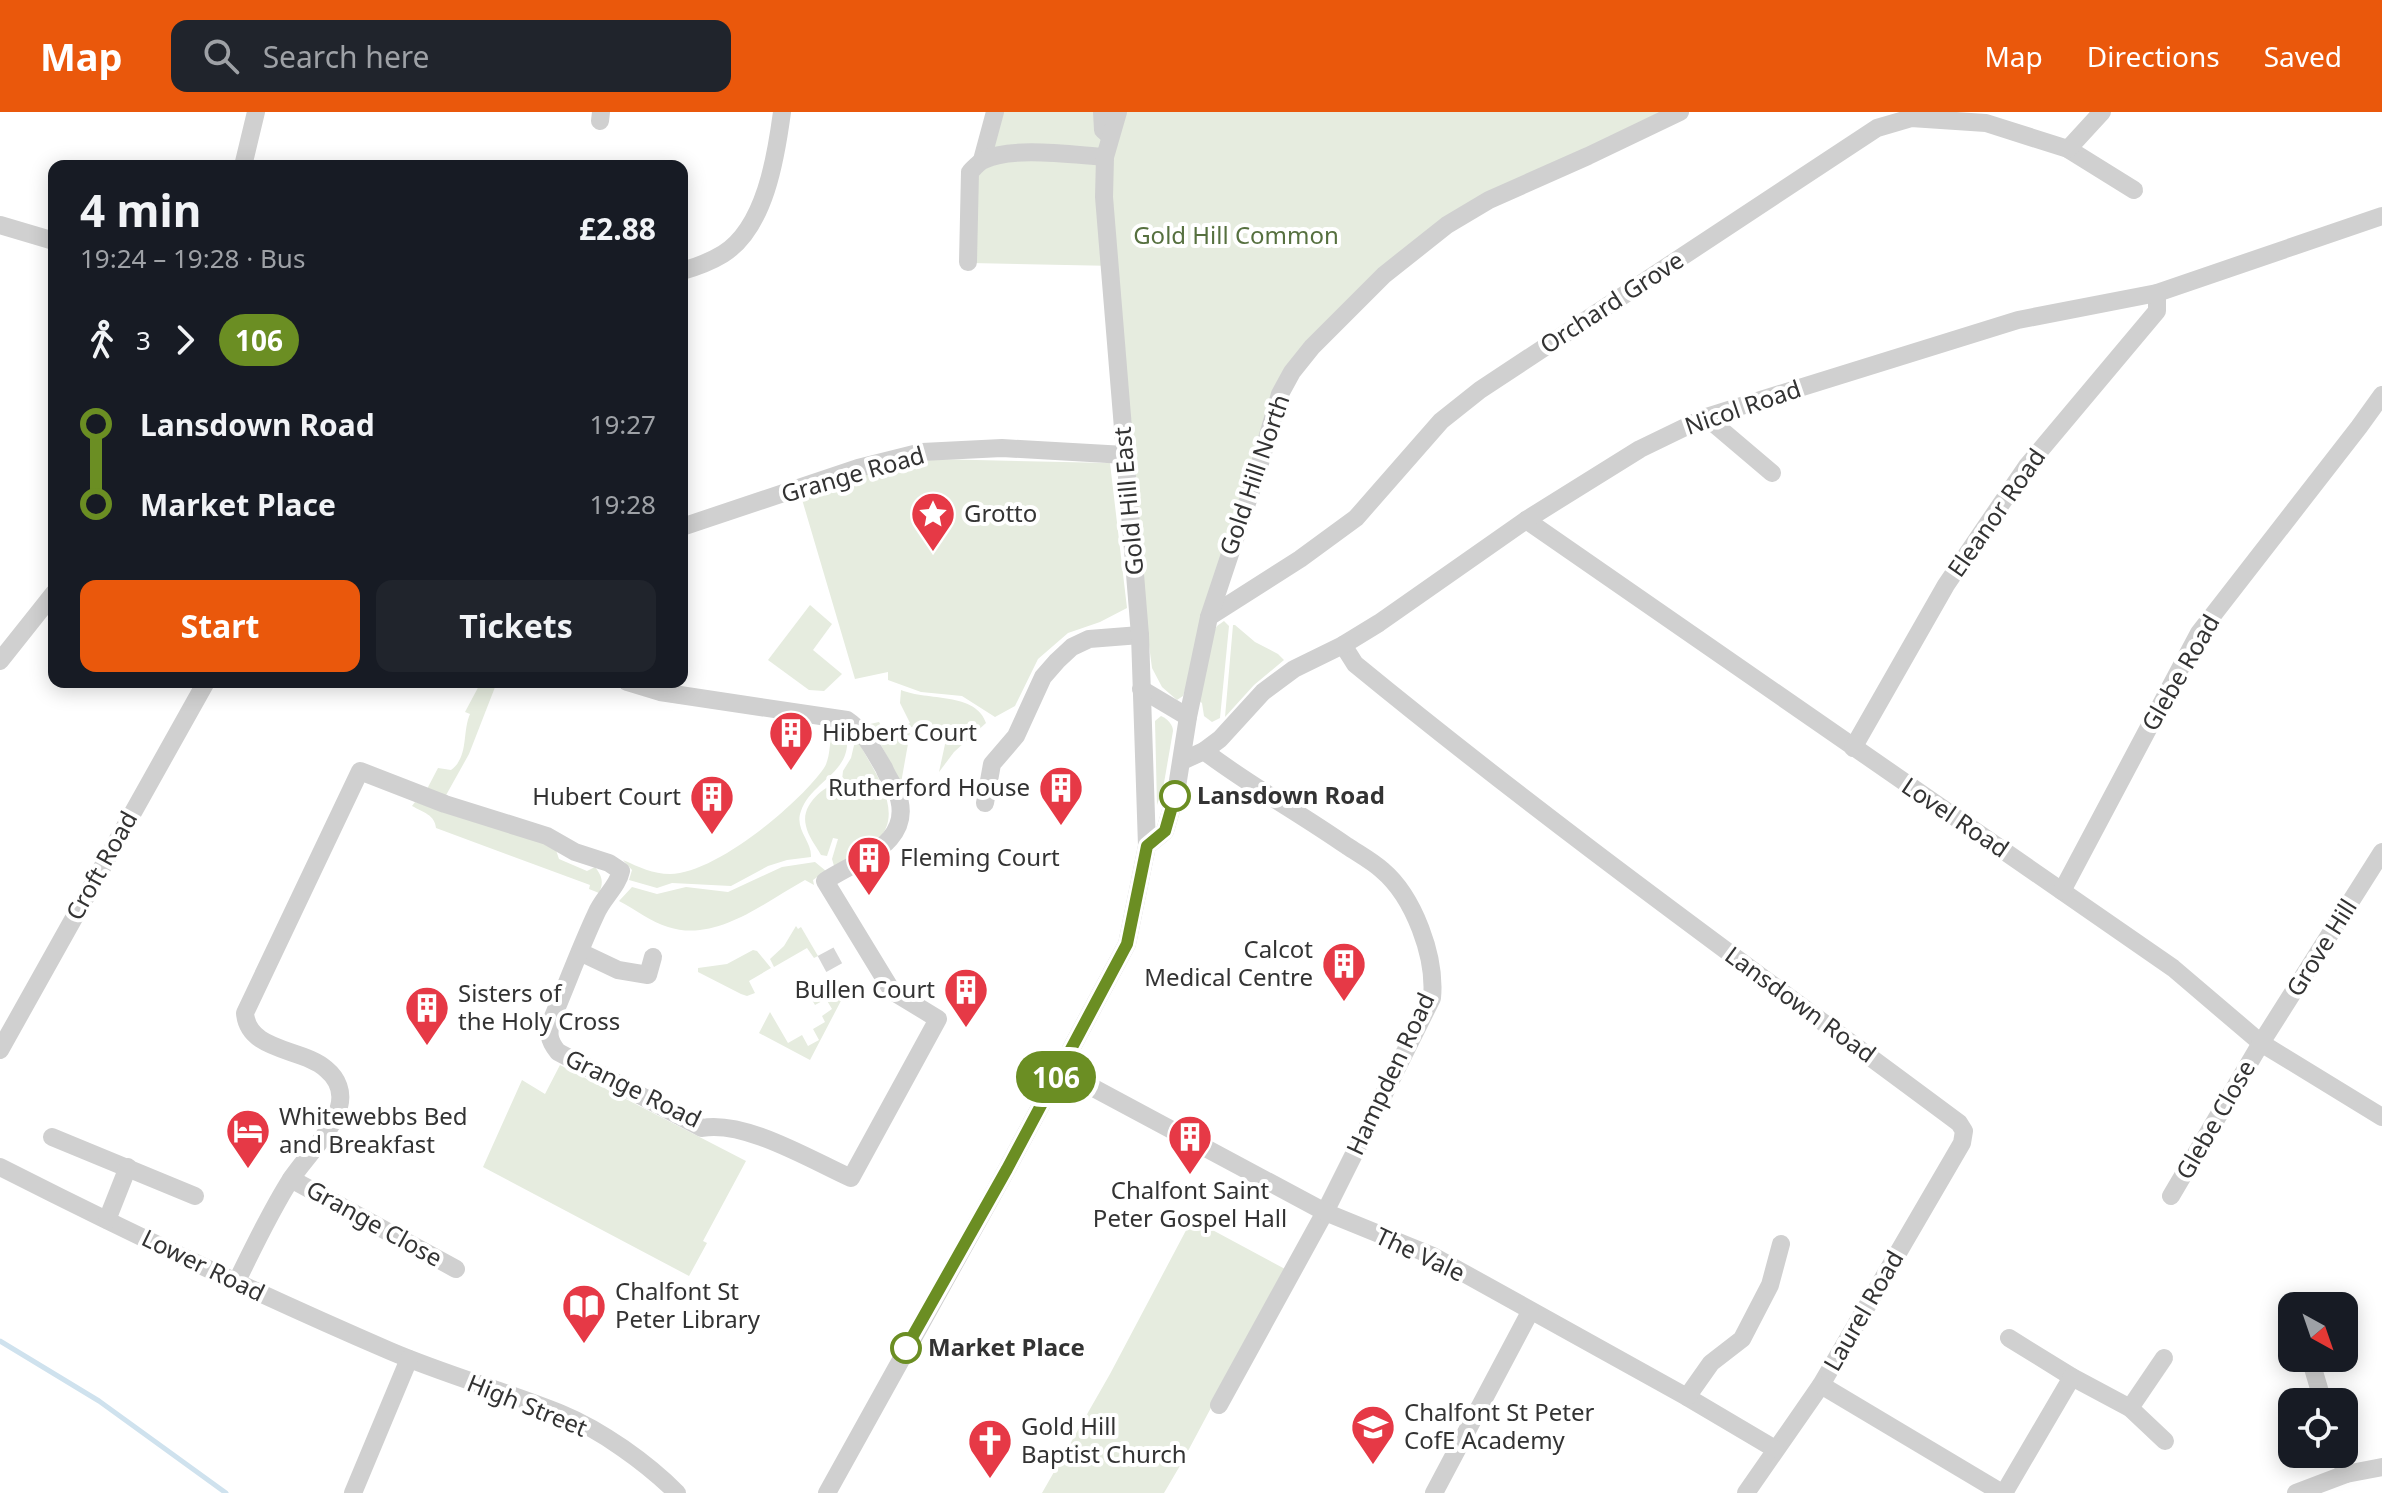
<!DOCTYPE html>
<html lang="en">
<head>
<meta charset="utf-8">
<style>
  body { margin:0; font-family:"Noto Sans",sans-serif; background:#20242c; color:#f1f3f6; height:100vh; display:flex; flex-direction:column; font-size:30px; white-space:nowrap }
  * { box-sizing:border-box; margin:0 }
  p { font-size:26px; color:#9ea1a6 }
  .icon { flex:none; width:44px; height:44px; fill:none; stroke:currentColor; stroke-width:2; stroke-linecap:round; stroke-linejoin:round }
  .map { position:relative; flex:1; overflow:hidden }
  .panel { position:absolute; left:48px; top:48px; width:640px; height:528px; display:flex; flex-direction:column; background:#171b24; border-radius:16px; box-shadow:0 4px 20px #0003 }
  .panel>* { flex:none }
  .badge { padding:0 16px; border-radius:26px; font-size:28px; line-height:52px }
  .needle { width:52px; rotate:140deg }
  .controls { position:absolute; left:2278px; top:1180px; display:grid; gap:16px }
  .controls a { display:grid; place-items:center; width:80px; height:80px; border-radius:16px; background:#171b24; box-shadow:0 4px 20px #0003; font-size:40px }
  .map>.badge { position:absolute; translate:-50% -50%; box-shadow:0 0 0 4px #fff }
  .legs { display:flex; align-items:center; gap:12px; height:88px; padding:0 32px; font-size:26px }
  .legs p { margin-inline-start:auto }
  .summary { display:flex; align-items:center; justify-content:space-between; height:136px; padding:0 32px }
  h1 { font-size:44px; font-weight:700; line-height:60px }
  .button { display:flex; gap:16px; margin-top:auto; padding:16px 32px }
  .button a { flex:1; height:92px; border-radius:16px; background:#ea580c; color:#fff; font-size:32px; font-weight:700; line-height:92px; text-align:center }
  .button a+a { background:#20242c; color:#f1f3f6 }
  ul { padding:0 32px; list-style:none }
  li { display:flex; align-items:center; gap:28px; height:80px; font-size:30px }
  li i { display:grid; place-items:center; width:12px; height:100%; margin:0 10px; background:currentColor }
  li i::after { content:''; width:20px; height:20px; margin:-10px; border:6px solid; border-radius:50%; background:#171b24 }
  li p { margin-inline-start:auto }
  li:first-child i { background:linear-gradient(#0000 50%,currentColor 0) }
  li:last-child i { background:linear-gradient(currentColor 50%,#0000 0) }
  header { display:flex; align-items:center; gap:48px; box-sizing:border-box; height:112px; padding:0 40px; background:#ea580c; color:#fff }
  header strong { font-size:38px }
  nav { display:flex; gap:44px; margin-inline-start:auto; font-size:28px }
  .search { width:560px; height:72px; background:#20242c; display:flex; align-items:center; gap:20px; box-sizing:border-box; padding:0 28px; border-radius:16px; color:#9ea1a6; font-size:30px }
  .map>svg:first-child { display:block }
  .green { fill:#e6ecdf }
  .lines { fill:none; stroke-linecap:round; stroke-linejoin:round }
  .stream { stroke:#cfe2ee; stroke-width:5 }
  .minor-tunnel { stroke:#d6d6d6; stroke-width:18; stroke-dasharray:18 9; stroke-linecap:butt }
  .minor { stroke:#d0d0d0; stroke-width:18 }
  .line-1-casing { stroke:#fff; stroke-width:18 }
  .line-1 { stroke:#6b8e23; stroke-width:12 }
  .stop-1-dot { fill:#fff; stroke:#6b8e23; stroke-width:4 }
  .labels { text-anchor:middle; stroke-width:8; stroke-linejoin:round; paint-order:stroke }
  .park-label { font-size:24px; fill:#56703f; stroke:#fff }
  .street-label { font-size:24px; fill:#333; stroke:#fff }
  .poi-label { font-size:24px; fill:#333; stroke:#fff; text-anchor:start }
  .stop-label { font-size:24px; font-weight:bold; fill:#333; stroke:#fff; text-anchor:start }
</style>
</head>
<body>
<header>
<strong>Map</strong>
<div class="search"><svg class="icon" aria-label="search" viewBox="0 0 24 24"><circle cx="10" cy="10" r="6"/><path d="M15 15l6 6"/></svg>Search here</div>
<nav><a>Map</a><a>Directions</a><a>Saved</a></nav>
</header>
<div class="map">
<svg width="2382" height="1381" viewBox="0 0 2382 1381">
  <rect width="100%" height="100%" fill="#fff"/>
  <!-- green -->
  <g class="green">
    <path d="M 1000,0 L 1666,0 L 1518,68 L 1296,242 L 1183,584 L 1177,588 L 1162,575 L 1152,556 L 1143,487 L 1116,154 L 971,151 L 972,73 Z"/>
    <path d="M 933,347 L 1110,351 L 1127,496 L 1100,510 L 1068,521 L 1038,547 L 1015,594 L 995,605 L 962,584 L 921,580 L 888,568 L 888,560 L 855,567 L 801,384 L 875,357 Z"/>
    <path d="M 810,493 L 832,512 L 813,538 L 842,562 L 824,579 L 809,578 L 768,548 Z"/>
    <path d="M 1224,509 L 1229,514 L 1220,606 L 1212,610 L 1204,604 L 1202,591 L 1199,589 L 1213,521 L 1217,514 Z"/>
    <path d="M 1233,513 L 1235,513 L 1255,530 L 1278,542 L 1284,548 L 1254,573 L 1225,605 Z"/>
    <path d="M 481,570 L 497,570 L 469,642 L 445,685 L 426,679 L 438,656 L 451,658 C 469,645 462,620 470,602 L 465,600 Z"/>
    <path d="M 901,578 C 927,589 976,580 986,611 L 954,640 L 939,660 L 947,623 L 911,615 L 901,671 L 870,612 L 879,610 L 887,623 L 910,611 L 900,591 Z"/>
    <path d="M 1161,604 C 1168,607 1173,613 1173,619 L 1164,671 L 1157,693 L 1155,609 Z"/>
    <path d="M 831,620 L 840,621 L 847,627 C 850,661 811,670 801,699 C 794,717 812,729 811,745 L 787,748 L 768,754 L 731,774 L 672,771 L 657,776 L 629,768 L 632,758 L 623,748 C 639,755 653,762 670,762 C 715,762 799,692 824,656 C 830,647 830,631 831,620 Z"/>
    <path d="M 855,629 L 858,629 C 872,657 906,699 878,728 C 867,739 847,747 834,754 L 832,747 L 838,727 L 833,726 L 827,744 L 821,743 C 816,734 808,724 806,714 C 800,692 825,674 842,668 L 843,659 L 851,646 Z"/>
    <path d="M 415,690 L 531,725 L 556,738 L 559,747 L 587,759 L 595,755 C 602,764 604,770 599,781 L 589,777 L 590,773 L 436,716 C 435,703 423,700 412,694 Z"/>
    <path d="M 815,750 L 826,759 L 813,768 L 814,773 L 805,768 C 765,790 716,831 668,815 C 651,810 635,797 619,789 L 632,775 L 657,782 L 686,775 L 728,780 L 782,755 Z"/>
    <path d="M 796,814 L 798,817 L 801,815 L 818,844 L 814,846 L 807,836 L 774,855 L 770,847 L 784,834 Z"/>
    <path d="M 753,838 L 757,839 L 771,856 L 749,869 L 755,881 L 747,884 L 741,882 L 698,860 L 698,856 L 727,852 Z"/>
    <path d="M 833,877 L 838,886 L 844,883 L 810,948 L 759,921 L 770,900 L 788,931 L 802,923 L 808,934 L 819,928 L 813,917 L 825,910 L 822,904 L 832,897 L 826,887 L 815,893 L 812,888 Z"/>
    <path d="M 560,953 L 746,1049 L 703,1129 L 707,1131 L 689,1164 L 483,1055 L 522,968 L 545,982 Z"/>
    <path d="M 1192,1107 L 1285,1157 L 1181,1352 L 1164,1381 L 1042,1381 L 1110,1262 Z"/>
  </g>
  <g class="lines">
    <!-- stream -->
    <path class="stream" d="M 0,1229 L 99,1289 L 226,1381"/>
    <!-- minor-tunnel -->
    <path class="minor-tunnel" d="M 822,852 L 844,840"/>
    <!-- minor -->
    <g class="minor">
      <path d="M 1102,0 L 1103,18 L 1110,24"/>
      <path d="M 600,9 L 601,0"/>
      <path d="M 2068,37 L 2134,78"/>
      <path d="M 982,48 L 995,0"/>
      <path d="M 243,54 L 256,0"/>
      <path d="M 0,113 L 54,129"/>
      <path d="M 968,150 L 970,60 C 974,56 979,50 984,48 C 1012,34 1073,43 1105,45"/>
      <path d="M 682,159 C 696,155 710,150 723,142 C 765,116 776,45 782,0"/>
      <path d="M 1706,305 L 1772,361"/>
      <path d="M 1526,408 L 2173,856 L 2261,931 L 2382,1005"/>
      <path d="M 682,415 L 858,356 L 922,340 L 1002,336 L 1125,343"/>
      <path d="M 1209,505 L 1300,447 L 1356,406 L 1441,309 L 1480,278 L 1877,16 L 1911,6 L 1986,11 L 2068,37 L 2102,0"/>
      <path d="M 1343,533 L 1355,552 C 1550,712 1756,860 1959,1011 L 1964,1019 L 1962,1031 L 1821,1273 L 1746,1381"/>
      <path d="M 0,549 L 54,481"/>
      <path d="M 1141,577 L 1188,605"/>
      <path d="M 1853,636 L 1946,473 L 2027,354 L 2157,199 L 2157,181"/>
      <path d="M 1204,639 C 1250,674 1300,701 1347,734 C 1359,742 1372,749 1382,758 C 1414,785 1436,845 1432,886 L 1325,1100 L 1219,1293"/>
      <path d="M 1182,649 L 1204,639 L 1220,627 L 1263,580 L 1294,557 L 1343,533 L 1379,511 L 1526,408 L 1640,337 L 1706,305 L 2018,208 L 2157,181 L 2382,104"/>
      <path d="M 985,691 L 992,652 L 1016,624 L 1043,565 L 1057,549 L 1072,535 L 1089,527 L 1140,523"/>
      <path d="M 1147,734 L 1165,719 L 1176,681 L 1188,605 L 1209,505 L 1258,358 L 1280,282 L 1292,260 L 1312,235 L 1384,163 L 1447,113 L 1489,88 L 1588,44 L 1680,0"/>
      <path d="M 2062,779 L 2199,521 L 2359,315 L 2382,283"/>
      <path d="M 580,840 L 618,858 L 648,863 L 653,845"/>
      <path d="M 0,938 L 206,570"/>
      <path d="M 1060,958 L 1325,1100 L 1433,1144 L 1687,1285 L 1775,1337"/>
      <path d="M 52,1025 L 195,1084"/>
      <path d="M 0,1055 C 128,1120 258,1182 390,1239 C 446,1263 505,1279 562,1302 C 601,1318 647,1351 677,1381"/>
      <path d="M 291,1067 L 456,1157"/>
      <path d="M 2171,1084 L 2261,931 L 2382,740"/>
      <path d="M 107,1108 L 128,1055"/>
      <path d="M 236,1171 C 253,1136 270,1100 291,1067 C 305,1046 332,1020 339,995 C 343,980 338,967 326,957 C 303,936 248,940 245,901 L 360,659 L 445,692 L 547,724 L 575,740 L 609,751 L 621,759 C 618,774 602,787 596,802 C 580,836 567,872 552,907 C 548,921 548,928 558,940 L 702,1016 C 745,1008 811,1048 851,1066 L 938,907 L 892,879 L 825,769 C 859,747 918,730 896,678 C 892,671 887,664 884,656 C 873,638 865,620 847,608 L 660,580 L 627,570"/>
      <path d="M 2292,1191 L 2293,1194"/>
      <path d="M 2009,1226 L 2072,1265 L 2130,1296 L 2165,1329"/>
      <path d="M 2310,1246 L 2323,1290"/>
      <path d="M 1821,1273 L 2002,1381"/>
      <path d="M 1687,1285 L 1711,1251 L 1742,1227 L 1770,1173 L 1781,1132"/>
      <path d="M 2130,1296 L 2164,1246"/>
      <path d="M 2339,1342 L 2346,1362"/>
      <path d="M 353,1381 L 409,1247"/>
      <path d="M 827,1381 L 1007,1057 L 1127,832 L 1147,734 L 1140,523 L 1104,85 L 1105,45 L 1118,0"/>
      <path d="M 1434,1381 L 1530,1200"/>
      <path d="M 2004,1381 L 2072,1265"/>
      <path d="M 2296,1381 L 2346,1362 L 2382,1355"/>
    </g>
  </g>
  <g class="lines">
    <!-- line-1 casing -->
    <g class="line-1-casing">
      <path id="line-1" d="M 906,1236 L 1007,1057 L 1127,832 L 1147,734 L 1165,719 L 1175,684"/>
    </g>
    <!-- line-1 -->
    <use href="#line-1" class="line-1"/>
  </g>
  <!-- icons -->
  <defs>
    <g id="sight-pin" transform="scale(2.3)"><path d="M0 17L-7.5 6A9.5 9.5 0 1 1 7.5 6Z" fill="#e63946" stroke="#fff"/><path d="M0-6L1.8-2.2L6-1.7L2.9 1.2L3.7 5.4L0 3.3L-3.7 5.4L-2.9 1.2L-6-1.7L-1.8-2.2Z" fill="#fff"/></g>
    <g id="building-pin" transform="scale(2.3)"><path d="M0 17L-7.5 6A9.5 9.5 0 1 1 7.5 6Z" fill="#e63946" stroke="#fff"/><path d="M-4-6H4V6H1V3H-1V6H-4ZM-2.5-4.3h1.7v1.8h-1.7ZM.8-4.3h1.7v1.8H.8ZM-2.5-1h1.7V.8h-1.7ZM.8-1h1.7V.8H.8Z" fill="#fff"/></g>
    <g id="hotel-pin" transform="scale(2.3)"><path d="M0 17L-7.5 6A9.5 9.5 0 1 1 7.5 6Z" fill="#e63946" stroke="#fff"/><path d="M-6-4.5h1.5V1H6V5H4.5V3h-9V5H-6ZM-4 0a1.8 1.8 0 1 1 3.6 0ZM.5 0V-2.5h3Q6-2.5 6 0Z" fill="#fff"/></g>
    <g id="library-pin" transform="scale(2.3)"><path d="M0 17L-7.5 6A9.5 9.5 0 1 1 7.5 6Z" fill="#e63946" stroke="#fff"/><path d="M-6-4Q-3-5.5-.7-3.5V5Q-3 3-6 4ZM6-4Q3-5.5 .7-3.5V5Q3 3 6 4Z" fill="#fff"/></g>
    <g id="school-pin" transform="scale(2.3)"><path d="M0 17L-7.5 6A9.5 9.5 0 1 1 7.5 6Z" fill="#e63946" stroke="#fff"/><path d="M0-5L7-2L0 1L-7-2ZM-4 1L0 2.5L4 1V4Q0 6-4 4Z" fill="#fff"/></g>
    <g id="church-pin" transform="scale(2.3)"><path d="M0 17L-7.5 6A9.5 9.5 0 1 1 7.5 6Z" fill="#e63946" stroke="#fff"/><path d="M-1.2-6h2.4v3.5h3.3v2.4h-3.3V6h-2.4V-.1h-3.3v-2.4h3.3Z" fill="#fff"/></g>
  </defs>
  <g fill-rule="evenodd">
    <use href="#sight-pin" x="933" y="402"/>
    <use href="#building-pin" x="791" y="621"/>
    <use href="#building-pin" x="1061" y="676"/>
    <use href="#building-pin" x="712" y="685"/>
    <use href="#building-pin" x="869" y="746"/>
    <use href="#building-pin" x="1344" y="852"/>
    <use href="#building-pin" x="966" y="878"/>
    <use href="#building-pin" x="427" y="896"/>
    <use href="#hotel-pin" x="248" y="1019"/>
    <use href="#building-pin" x="1190" y="1025"/>
    <use href="#library-pin" x="584" y="1194"/>
    <use href="#school-pin" x="1373" y="1315"/>
    <use href="#church-pin" x="990" y="1329"/>
  </g>
  <!-- markers -->
  <g class="stop-1-dot">
    <circle cx="1175" cy="684" r="14"/>
    <circle cx="906" cy="1236" r="14"/>
  </g>
  <g class="labels">
    <!-- park labels -->
    <g class="park-label">
      <text x="1236" y="132">Gold Hill Common</text>
    </g>
    <!-- street labels -->
    <g class="street-label">
      <text transform="translate(1612 191) rotate(-33)" y="8">Orchard Grove</text>
      <text transform="translate(1743 296) rotate(-19)" y="8">Nicol Road</text>
      <text transform="translate(853 363) rotate(-16)" y="8">Grange Road</text>
      <text transform="translate(1255 363) rotate(-71)" y="8">Gold Hill North</text>
      <text transform="translate(1129 389) rotate(-95)" y="8">Gold Hill East</text>
      <text transform="translate(1997 401) rotate(-55)" y="8">Eleanor Road</text>
      <text transform="translate(2181 561) rotate(-60)" y="8">Glebe Road</text>
      <text transform="translate(1955 706) rotate(34)" y="8">Lovel Road</text>
      <text transform="translate(102 754) rotate(-61)" y="8">Croft Road</text>
      <text transform="translate(2322 836) rotate(-58)" y="8">Grove Hill</text>
      <text transform="translate(1800 893) rotate(36)" y="8">Lansdown Road</text>
      <text transform="translate(1391 962) rotate(-65)" y="8">Hampden Road</text>
      <text transform="translate(633 977) rotate(26)" y="8">Grange Road</text>
      <text transform="translate(2216 1008) rotate(-60)" y="8">Glebe Close</text>
      <text transform="translate(374 1112) rotate(29)" y="8">Grange Close</text>
      <text transform="translate(1420 1143) rotate(25)" y="8">The Vale</text>
      <text transform="translate(203 1154) rotate(26)" y="8">Lower Road</text>
      <text transform="translate(1864 1199) rotate(-60)" y="8">Laurel Road</text>
      <text transform="translate(527 1294) rotate(22)" y="8">High Street</text>
    </g>
    <!-- poi labels -->
    <g class="poi-label">
      <text x="964" y="410">Grotto</text>
      <text x="822" y="629">Hibbert Court</text>
      <text x="1030" y="684" text-anchor="end">Rutherford House</text>
      <text x="681" y="693" text-anchor="end">Hubert Court</text>
      <text x="900" y="754">Fleming Court</text>
      <text x="1313" y="846" text-anchor="end">Calcot<tspan x="1313" dy="28">Medical Centre</tspan></text>
      <text x="935" y="886" text-anchor="end">Bullen Court</text>
      <text x="458" y="890">Sisters of<tspan x="458" dy="28">the Holy Cross</tspan></text>
      <text x="279" y="1013">Whitewebbs Bed<tspan x="279" dy="28">and Breakfast</tspan></text>
      <text x="1190" y="1087" text-anchor="middle">Chalfont Saint<tspan x="1190" dy="28">Peter Gospel Hall</tspan></text>
      <text x="615" y="1188">Chalfont St<tspan x="615" dy="28">Peter Library</tspan></text>
      <text x="1404" y="1309">Chalfont St Peter<tspan x="1404" dy="28">CofE Academy</tspan></text>
      <text x="1021" y="1323">Gold Hill<tspan x="1021" dy="28">Baptist Church</tspan></text>
    </g>
    <!-- stop labels -->
    <g class="stop-label">
      <text x="1197" y="692">Lansdown Road</text>
      <text x="928" y="1244">Market Place</text>
    </g>
  </g>
</svg>
<div class="controls">
<a><svg class="needle" viewBox="-14 -14 28 28"><path d="M0-13l5 13h-10z" fill="#e53935"/><path d="M0 13l5-13h-10z" fill="#9ea1a6"/></svg></a>
<a><svg class="icon" aria-label="locate" viewBox="0 0 24 24"><circle cx="12" cy="12" r="6"/><path d="M12 2v4M12 18v4M2 12h4M18 12h4"/></svg></a>
</div>
<b class="badge" style="left:1056px;top:965px;background:#6b8e23;color:#fff">106</b>
<section class="panel">
<div class="summary"><div><h1>4 min</h1><p>19:24 – 19:28 · Bus</p></div><b>£2.88</b></div>
<div class="legs"><svg class="icon" aria-label="walk" viewBox="0 0 24 24"><circle cx="13" cy="4" r="2"/><path d="M13 8l-2 6 4 7M11 14l-3 7M7 12l3-4h3l4 4"/></svg>3<svg class="icon" aria-label="forward" viewBox="0 0 24 24"><path d="M9 5l7 7-7 7"/></svg><b class="badge" style="background:#6b8e23;color:#fff">106</b></div>
<ul>
<li><i style="color:#6b8e23"></i><b>Lansdown Road</b><p>19:27</p></li>
<li><i style="color:#6b8e23"></i><b>Market Place</b><p>19:28</p></li>
</ul>
<div class="button"><a>Start</a><a>Tickets</a></div>
</section>
</div>
</body>
</html>
